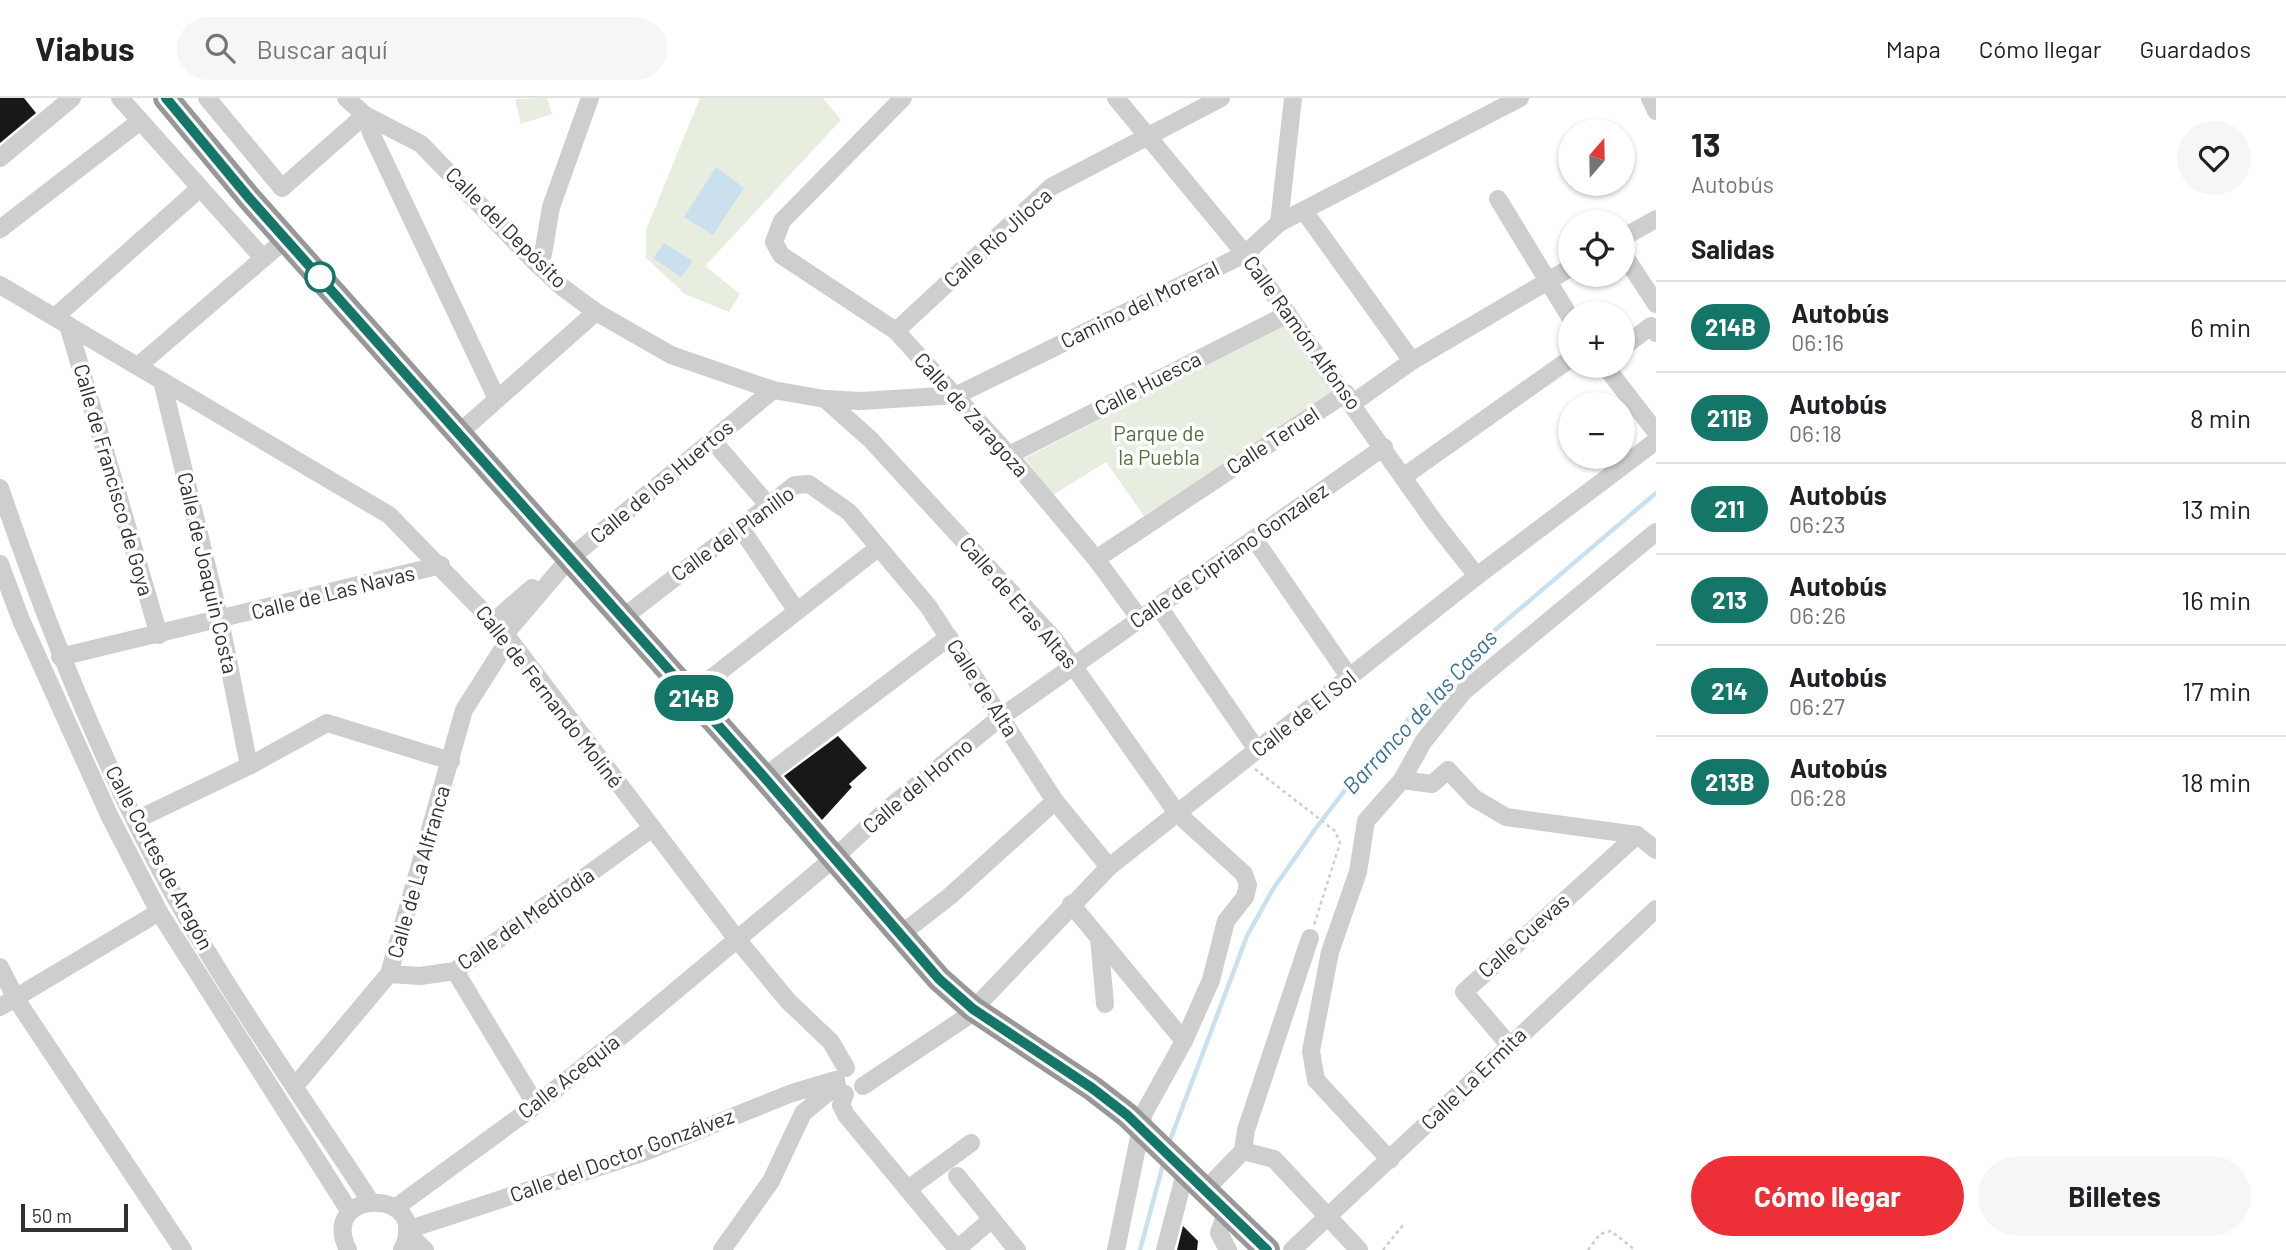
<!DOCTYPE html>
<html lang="es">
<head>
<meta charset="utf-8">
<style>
  body { margin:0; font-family:Barlow,sans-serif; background:#f6f6f6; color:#202124; height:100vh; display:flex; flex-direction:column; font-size:26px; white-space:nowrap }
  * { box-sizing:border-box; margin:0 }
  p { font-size:23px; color:#757577 }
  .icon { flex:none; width:38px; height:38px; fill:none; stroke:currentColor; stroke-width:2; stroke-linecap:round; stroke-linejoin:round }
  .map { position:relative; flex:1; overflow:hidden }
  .details { display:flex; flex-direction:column; background:#fff; width:630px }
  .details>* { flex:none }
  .badge { padding:0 14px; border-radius:23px; font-size:24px; line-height:46px }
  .needle { width:46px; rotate:20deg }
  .controls { position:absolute; left:1558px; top:21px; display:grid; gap:14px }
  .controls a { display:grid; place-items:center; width:77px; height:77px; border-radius:50%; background:#fff; box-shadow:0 2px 5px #0004; font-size:35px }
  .scale { position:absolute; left:21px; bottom:18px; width:107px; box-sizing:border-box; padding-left:7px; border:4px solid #313131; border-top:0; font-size:19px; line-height:24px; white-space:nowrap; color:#313131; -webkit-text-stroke:5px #fff; paint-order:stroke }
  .map>.badge { position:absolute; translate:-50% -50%; box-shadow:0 0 0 4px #fff }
  h2 { padding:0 35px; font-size:26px; line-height:63px }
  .round { display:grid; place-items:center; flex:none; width:74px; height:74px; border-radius:37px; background:#f6f6f6 }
  .summary { display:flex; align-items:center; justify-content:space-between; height:119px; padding:0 35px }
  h1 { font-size:33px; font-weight:700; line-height:52px }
  .button { display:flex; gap:14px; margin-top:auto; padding:14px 35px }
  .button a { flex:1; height:80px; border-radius:42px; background:#ed2f38; color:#fff; font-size:28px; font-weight:700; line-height:80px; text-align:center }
  .button a+a { background:#f6f6f6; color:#202124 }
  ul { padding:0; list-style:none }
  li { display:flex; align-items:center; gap:21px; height:91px; padding:0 35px; border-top:2px solid #e0e0e0 }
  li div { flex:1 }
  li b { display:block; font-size:26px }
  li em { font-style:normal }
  li .badge { min-width:77px; font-weight:700; text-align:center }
  header { display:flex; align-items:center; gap:42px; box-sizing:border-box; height:98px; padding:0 35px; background:#fff; border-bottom:2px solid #e0e0e0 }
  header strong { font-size:33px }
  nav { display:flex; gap:38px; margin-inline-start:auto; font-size:24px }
  .search { width:490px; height:63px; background:#f6f6f6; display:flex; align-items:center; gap:18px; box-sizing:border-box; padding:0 24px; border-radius:38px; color:#757577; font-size:26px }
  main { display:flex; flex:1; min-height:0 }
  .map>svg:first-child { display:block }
  .green { fill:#e7eedf }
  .water { fill:#cbe0ef }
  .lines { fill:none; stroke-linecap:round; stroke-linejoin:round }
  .stream { stroke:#cbe0ef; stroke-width:4.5 }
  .building { fill:#181818 }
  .path { stroke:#cecece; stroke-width:2.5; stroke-dasharray:3.5 3.5; stroke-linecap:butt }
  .minor { stroke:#cecece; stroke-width:18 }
  .highway { stroke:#989898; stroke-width:26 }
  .line-casing { stroke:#fff; stroke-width:16 }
  .line { stroke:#147668; stroke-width:10 }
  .stop-dot { fill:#fff; stroke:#147668; stroke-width:3.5 }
  .labels { text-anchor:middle; stroke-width:7; stroke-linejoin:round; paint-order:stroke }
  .street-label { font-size:21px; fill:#313131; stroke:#fff }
  .park-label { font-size:21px; fill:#53703c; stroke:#fff }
  .water-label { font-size:23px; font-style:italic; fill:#3a7298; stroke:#fff }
</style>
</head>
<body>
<header>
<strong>Viabus</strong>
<div class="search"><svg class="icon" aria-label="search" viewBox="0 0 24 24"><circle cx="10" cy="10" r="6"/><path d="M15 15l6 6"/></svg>Buscar aquí</div>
<nav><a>Mapa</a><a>Cómo llegar</a><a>Guardados</a></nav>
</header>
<main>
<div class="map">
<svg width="1656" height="1152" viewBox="0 0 1656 1152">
  <rect width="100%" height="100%" fill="#fff"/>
  <!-- green -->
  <g class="green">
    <path d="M 547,0 L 552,16 L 521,26 L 515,1 Z"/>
    <path d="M 700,0 L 823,0 L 841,22 L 705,168 L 740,196 L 729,214 L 685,196 L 646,160 L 646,132 Z"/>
    <path d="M 1286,227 L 1334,294 L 1144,418 L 1106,364 L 1053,397 L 1025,360 Z"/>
  </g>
  <!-- water -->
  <g class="water">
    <path d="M 716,69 L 744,90 L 713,137 L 684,119 Z"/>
    <path d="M 664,145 L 693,163 L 681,179 L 653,160 Z"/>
  </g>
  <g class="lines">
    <!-- stream -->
    <g class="stream">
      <path d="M 1169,1045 L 1247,838 L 1273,791 L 1316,730 L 1362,670 L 1488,538 L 1656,395"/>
      <path d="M 1140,1152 L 1164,1063"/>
    </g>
  </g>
  <!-- building -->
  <g class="building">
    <path d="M 0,0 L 24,0 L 36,15 L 0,45 Z"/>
    <path d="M 838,638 L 867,670 L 849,686 L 852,689 L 822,722 L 784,678 Z"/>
    <path d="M 1183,1128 L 1198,1143 L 1197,1152 L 1177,1152 Z"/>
  </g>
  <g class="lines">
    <!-- path -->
    <g class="path">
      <path d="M 1255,671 L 1335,733 L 1340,745 L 1314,827"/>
      <path d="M 1383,1152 L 1403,1127"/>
      <path d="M 1588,1152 L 1600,1136 L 1611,1133 L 1635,1152"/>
    </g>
    <!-- minor -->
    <g class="minor">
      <path d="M 120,0 L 263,160"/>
      <path d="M 207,0 L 282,90 L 365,17"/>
      <path d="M 346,0 L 365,17 L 421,46 L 536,165 L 562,189 L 596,214 L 671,257 L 773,292 L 825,301 L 861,303 L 957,297 L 1245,156 L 1279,125 L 1293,0"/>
      <path d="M 903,0 L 782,123 L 774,144 L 781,157 L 896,233 L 1009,357 L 1096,461 L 1140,521"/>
      <path d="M 1116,0 L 1245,156 L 1436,426 L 1477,478"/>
      <path d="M 1650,0 L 1656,13"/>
      <path d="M 365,17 L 371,35 L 497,301"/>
      <path d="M 0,60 L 72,0"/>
      <path d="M 1498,101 L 1570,219"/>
      <path d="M 1304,113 L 1412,263"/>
      <path d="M 1279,125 L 1520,0"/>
      <path d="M 0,131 L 139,24"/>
      <path d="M 1622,140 L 1656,121"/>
      <path d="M 1622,154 L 1656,206"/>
      <path d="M 536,165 L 543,156 L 551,109 L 590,0"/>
      <path d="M 0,187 L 389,417 L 505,536 L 736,840 L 788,903 L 831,944 L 846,970"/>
      <path d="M 55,219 L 199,91"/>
      <path d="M 68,227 L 159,537"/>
      <path d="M 896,233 L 1051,89 L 1221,0"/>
      <path d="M 1622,250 L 1651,228 L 1656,235"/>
      <path d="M 138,268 L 286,141"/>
      <path d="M 1605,268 L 1656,334"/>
      <path d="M 162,283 L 220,522 L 249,668"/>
      <path d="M 825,301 L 870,341 L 1055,542 L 1177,715 L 1244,776 L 1248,787 L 1245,799 L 1226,823 L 1211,882 L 1184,943 L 1144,1015 L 1116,1152"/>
      <path d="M 1353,305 L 1412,263 L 1570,170"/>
      <path d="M 459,335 L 596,214"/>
      <path d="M 713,343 L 769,408"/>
      <path d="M 1009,357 L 1288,216"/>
      <path d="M 1403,379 L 1570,261"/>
      <path d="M 0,390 C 47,527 100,662 170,790 C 230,898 303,1000 370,1103"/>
      <path d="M 740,429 L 796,512"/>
      <path d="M 1255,442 L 1350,580"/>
      <path d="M 1096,461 L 1346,295"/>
      <path d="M 0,466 L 21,522 L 110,719 L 159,814 L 350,1114"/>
      <path d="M 1159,509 L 1257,652"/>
      <path d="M 619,516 L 625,518 L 795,387 L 809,386 L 849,414 L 928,508 L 1055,703 L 1109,769"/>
      <path d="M 494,523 L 532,490"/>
      <path d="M 505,536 L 569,461 L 773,292"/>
      <path d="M 60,559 L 441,467"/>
      <path d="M 691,596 L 878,450"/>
      <path d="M 764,679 L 949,539"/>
      <path d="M 1402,682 L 1432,686 L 1448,672 L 1474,700 L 1506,719 L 1637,737 L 1656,752"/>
      <path d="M 136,722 L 249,668 L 327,625 L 451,663"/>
      <path d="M 1071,806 L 1184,943"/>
      <path d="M 900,837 L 950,798 L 1055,703"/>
      <path d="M 1099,840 L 1105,906"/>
      <path d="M 0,869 L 16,901 L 183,1152"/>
      <path d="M 455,873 L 536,1007"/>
      <path d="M 389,876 L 420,878 L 455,873 L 651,731"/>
      <path d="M 0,909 L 159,814"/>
      <path d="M 1509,947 L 1464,894 L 1637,737"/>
      <path d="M 295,988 L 389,876 L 464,612 L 509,541"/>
      <path d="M 863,988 L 965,920 L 1109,769 L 1477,478 L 1656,343"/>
      <path d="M 845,996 L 841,1007 L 846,1017 L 958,1152"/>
      <path d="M 1243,1053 L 1246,1032 L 1310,840"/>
      <path d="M 1390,1062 L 1316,982 L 1311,953 L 1330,854 L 1358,774 L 1366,723 L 1402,682 L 1423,644 L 1464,593 L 1656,434"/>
      <path d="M 957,1078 L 1017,1152"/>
      <path d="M 908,1091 L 971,1045"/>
      <path d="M 1206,1091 L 1243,1053 L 1274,1061 L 1359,1152"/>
      <path d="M 395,1110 L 536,1007 L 624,936 L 833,761 L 884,714 L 1001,619 L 1384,349"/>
      <path d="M 1227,1112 L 1219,1135 L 1228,1152"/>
      <path d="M 407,1132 L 645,1054 L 792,995 L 836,982"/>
      <path d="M 407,1134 L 425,1152"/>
      <path d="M 957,1151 L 992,1121"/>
      <path d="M 348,1152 C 317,1088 434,1090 402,1152"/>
      <path d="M 722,1152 L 771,1083 L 803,1015 L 837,987"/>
      <path d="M 1165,1152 L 1186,1071"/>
      <path d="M 1292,1152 L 1656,811"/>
    </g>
    <!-- highway -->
    <path class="highway" d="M 166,0 L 249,100 L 764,679 L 939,881 L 973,911 L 1092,990 L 1127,1017 L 1267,1152"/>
  </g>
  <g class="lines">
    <!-- line casing -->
    <g class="line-casing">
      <path id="line" d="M 166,0 L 249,100 L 764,679 L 939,881 L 973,911 L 1092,990 L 1127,1017 L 1267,1152"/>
    </g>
    <!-- line -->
    <use href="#line" class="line"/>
  </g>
  <!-- markers -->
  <circle class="stop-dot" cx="320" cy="179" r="14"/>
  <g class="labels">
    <!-- street labels -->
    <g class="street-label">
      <text transform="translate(506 130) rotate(45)" y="7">Calle del Depósito</text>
      <text transform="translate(998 140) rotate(-42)" y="7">Calle Río Jiloca</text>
      <text transform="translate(1140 207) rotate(-26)" y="7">Camino del Moreral</text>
      <text transform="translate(1302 235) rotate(54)" y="7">Calle Ramón Alfonso</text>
      <text transform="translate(1148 286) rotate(-27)" y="7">Calle Huesca</text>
      <text transform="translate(971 317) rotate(48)" y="7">Calle de Zaragoza</text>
      <text transform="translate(1273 343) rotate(-33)" y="7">Calle Teruel</text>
      <text transform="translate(113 382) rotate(74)" y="7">Calle de Francisco de Goya</text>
      <text transform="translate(662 384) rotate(-40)" y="7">Calle de los Huertos</text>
      <text transform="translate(733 436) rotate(-36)" y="7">Calle del Planillo</text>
      <text transform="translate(1229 458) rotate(-35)" y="7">Calle de Cipriano Gonzalez</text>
      <text transform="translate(207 475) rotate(77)" y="7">Calle de Joaquin Costa</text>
      <text transform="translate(333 495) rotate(-14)" y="7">Calle de Las Navas</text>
      <text transform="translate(1018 505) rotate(49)" y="7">Calle de Eras Altas</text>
      <text transform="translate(982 590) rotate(57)" y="7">Calle de Alta</text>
      <text transform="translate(549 599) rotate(52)" y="7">Calle de Fernando Moliné</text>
      <text transform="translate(1304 616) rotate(-38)" y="7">Calle de El Sol</text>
      <text transform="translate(918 688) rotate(-40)" y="7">Calle del Horno</text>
      <text transform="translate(159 760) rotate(62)" y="7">Calle Cortes de Aragón</text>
      <text transform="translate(419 774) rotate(-74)" y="7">Calle de La Alfranca</text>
      <text transform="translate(526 821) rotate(-35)" y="7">Calle del Mediodía</text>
      <text transform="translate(1524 838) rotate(-42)" y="7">Calle Cuevas</text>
      <text transform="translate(569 979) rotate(-38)" y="7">Calle Acequia</text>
      <text transform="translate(1474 981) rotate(-44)" y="7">Calle La Ermita</text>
      <text transform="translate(622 1058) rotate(-20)" y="7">Calle del Doctor Gonzálvez</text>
    </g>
    <!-- park labels -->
    <g class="park-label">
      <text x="1159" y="343">Parque de<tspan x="1159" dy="24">la Puebla</tspan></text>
    </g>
    <!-- water labels -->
    <g class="water-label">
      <text transform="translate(1420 614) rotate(-47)" y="8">Barranco de las Casas</text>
    </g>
  </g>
</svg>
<div class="controls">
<a><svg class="needle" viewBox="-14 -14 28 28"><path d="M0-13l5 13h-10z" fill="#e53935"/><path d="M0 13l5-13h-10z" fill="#757577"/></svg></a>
<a><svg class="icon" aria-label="locate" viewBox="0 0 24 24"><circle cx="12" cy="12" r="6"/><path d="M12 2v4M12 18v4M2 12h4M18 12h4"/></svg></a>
<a>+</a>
<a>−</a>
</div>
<div class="scale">50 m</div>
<b class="badge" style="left:694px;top:600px;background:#147668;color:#fff">214B</b>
</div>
<section class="details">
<div class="summary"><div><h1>13</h1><p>Autobús</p></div><a class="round"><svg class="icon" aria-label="heart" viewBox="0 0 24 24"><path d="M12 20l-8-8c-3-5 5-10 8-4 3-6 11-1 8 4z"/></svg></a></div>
<h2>Salidas</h2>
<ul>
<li><span class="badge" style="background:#147668;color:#fff">214B</span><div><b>Autobús</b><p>06:16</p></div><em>6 min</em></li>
<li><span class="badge" style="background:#147668;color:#fff">211B</span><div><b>Autobús</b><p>06:18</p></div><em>8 min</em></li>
<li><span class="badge" style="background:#147668;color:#fff">211</span><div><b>Autobús</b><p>06:23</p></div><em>13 min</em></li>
<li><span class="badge" style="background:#147668;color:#fff">213</span><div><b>Autobús</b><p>06:26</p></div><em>16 min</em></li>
<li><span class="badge" style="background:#147668;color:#fff">214</span><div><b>Autobús</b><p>06:27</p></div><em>17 min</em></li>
<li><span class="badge" style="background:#147668;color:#fff">213B</span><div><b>Autobús</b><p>06:28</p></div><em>18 min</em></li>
</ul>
<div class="button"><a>Cómo llegar</a><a>Billetes</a></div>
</section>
</main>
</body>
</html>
